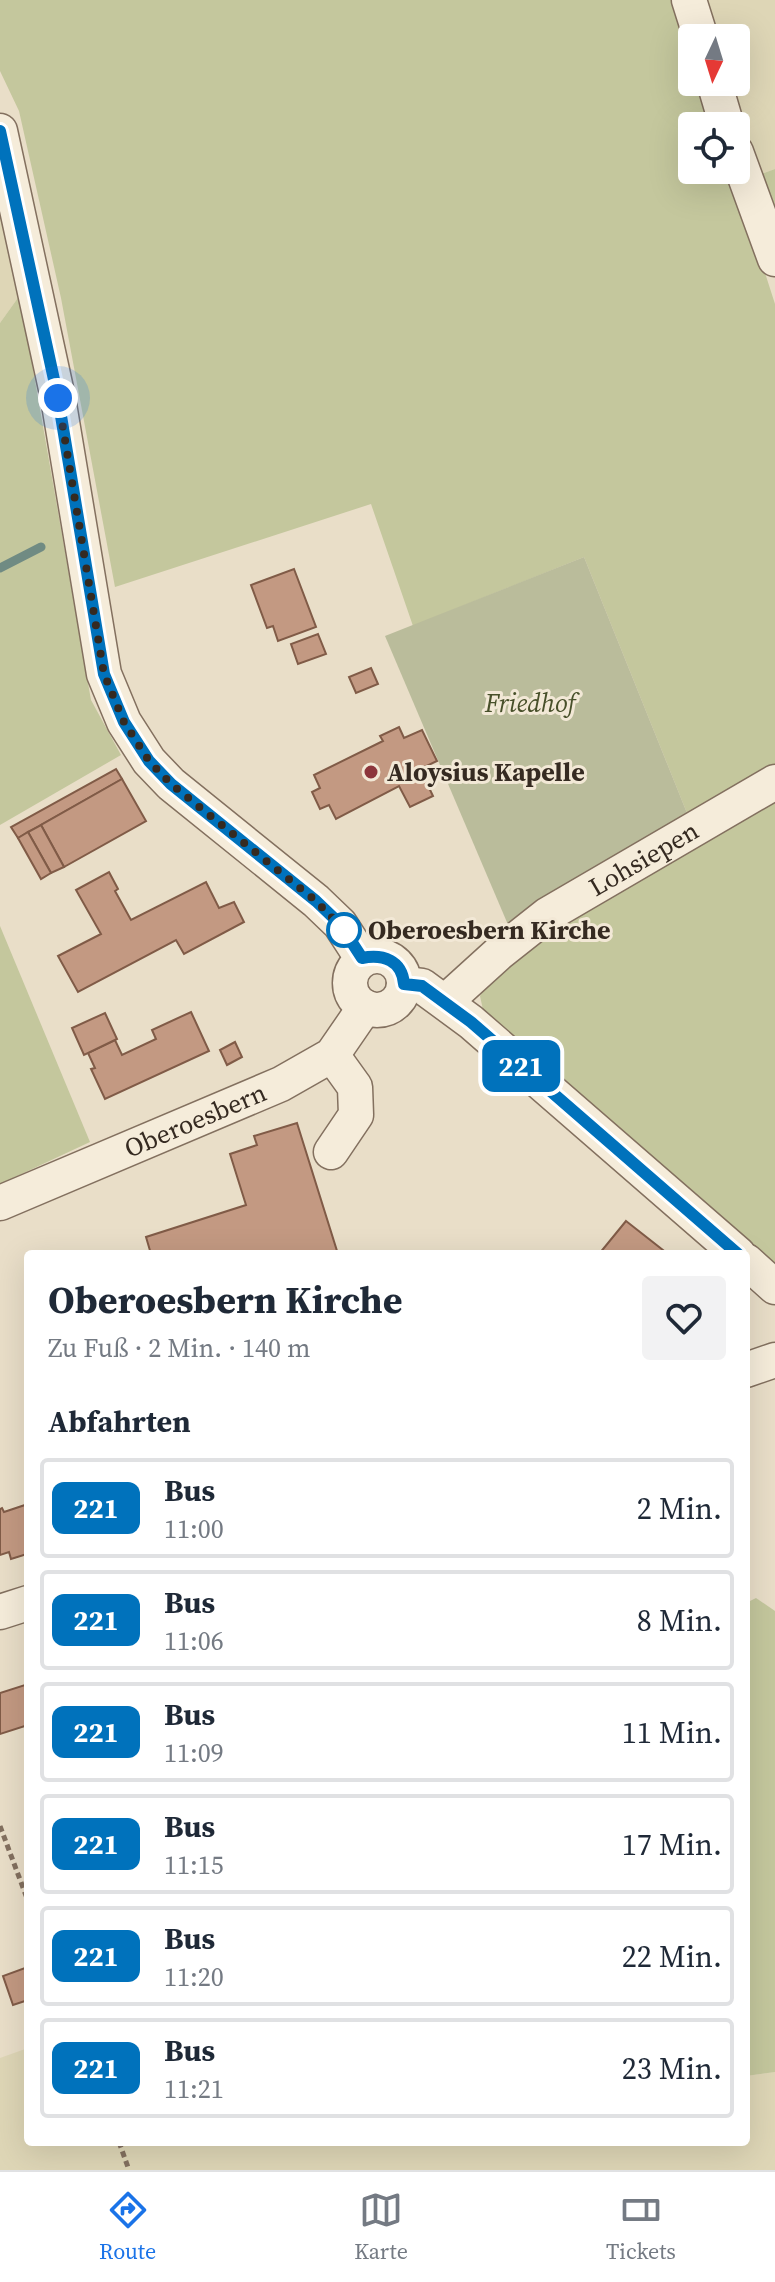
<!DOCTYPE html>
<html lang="de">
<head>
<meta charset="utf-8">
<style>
  body { margin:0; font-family:"Source Serif 4",serif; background:#f2f2f3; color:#1f2937; height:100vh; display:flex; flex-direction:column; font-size:30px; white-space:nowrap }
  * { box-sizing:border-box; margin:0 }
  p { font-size:26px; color:#747a83 }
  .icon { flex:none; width:44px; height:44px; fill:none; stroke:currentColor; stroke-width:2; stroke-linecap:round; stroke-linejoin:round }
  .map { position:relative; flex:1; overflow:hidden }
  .side { position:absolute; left:24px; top:1250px; width:726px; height:896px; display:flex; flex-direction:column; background:#fff; border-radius:8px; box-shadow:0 8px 32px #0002 }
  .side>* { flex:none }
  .badge { padding:0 16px; border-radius:12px; font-size:28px; line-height:52px }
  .needle { width:52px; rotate:184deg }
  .controls { position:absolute; left:678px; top:24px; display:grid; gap:16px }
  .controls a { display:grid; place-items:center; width:72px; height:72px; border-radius:8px; background:#fff; box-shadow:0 8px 32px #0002; font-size:40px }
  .you { position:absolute; width:40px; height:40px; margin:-20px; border:6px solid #fff; border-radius:50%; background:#1a73e8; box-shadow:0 0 0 12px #1a73e833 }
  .map>.badge { position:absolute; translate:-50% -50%; box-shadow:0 0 0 4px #fff }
  h2 { padding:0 24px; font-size:30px; line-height:72px }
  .round { display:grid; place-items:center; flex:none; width:84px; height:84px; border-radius:8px; background:#f2f2f3 }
  .head { display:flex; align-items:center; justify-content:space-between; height:136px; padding:0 24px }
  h1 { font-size:38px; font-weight:700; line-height:60px }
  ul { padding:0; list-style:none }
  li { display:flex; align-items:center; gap:24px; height:100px; margin:0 16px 12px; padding:0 8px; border:4px solid #e0e1e3; border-radius:8px }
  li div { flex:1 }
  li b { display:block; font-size:30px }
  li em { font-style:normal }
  li .badge { min-width:88px; font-weight:700; text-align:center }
  .dock { display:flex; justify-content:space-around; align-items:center; height:112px; border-top:2px solid #e0e1e3; background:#fff; font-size:22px; color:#747a83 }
  .dock a { display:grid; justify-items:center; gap:4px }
  .dock .current { color:#1a73e8 }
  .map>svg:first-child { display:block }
  .farmland { fill:#ded6b6 }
  .green { fill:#c4c79d }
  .cemetery { fill:#babc9b }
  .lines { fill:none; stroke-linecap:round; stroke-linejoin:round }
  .stream { stroke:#708b83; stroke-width:9 }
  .building { fill:#c39982; stroke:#805b47; stroke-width:2 }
  .minor-casing { stroke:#83705f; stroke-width:37 }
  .path { stroke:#83705f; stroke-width:5; stroke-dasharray:6 4; stroke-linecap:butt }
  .minor { stroke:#f5ecda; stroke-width:34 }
  .line-casing { stroke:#fff; stroke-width:18 }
  .line { stroke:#0072bc; stroke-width:12 }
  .walk { stroke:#352a21; stroke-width:8; stroke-dasharray:0 14.4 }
  .poi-dot { fill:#8c353b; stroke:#f2e8d6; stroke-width:3 }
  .stop-dot { fill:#fff; stroke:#0072bc; stroke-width:4 }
  .labels { text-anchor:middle; stroke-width:6; stroke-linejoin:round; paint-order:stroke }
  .park-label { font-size:26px; font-style:italic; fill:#48502a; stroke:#f2e8d6 }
  .poi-label { font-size:26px; font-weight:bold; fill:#352a21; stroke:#f2e8d6; text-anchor:start }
  .street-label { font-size:26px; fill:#352a21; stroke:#f2e8d6 }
  .stop-label { font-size:26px; font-weight:bold; fill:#352a21; stroke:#f2e8d6; text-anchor:start }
</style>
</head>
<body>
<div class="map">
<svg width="775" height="2170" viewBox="0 0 775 2170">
  <rect width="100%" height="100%" fill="#e9dec8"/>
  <!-- farmland -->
  <g class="farmland">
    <path d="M 706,0 L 775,0 L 775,169 L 761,174 L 732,82 L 736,82 L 736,38 L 718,38 Z"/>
    <path d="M 0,211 L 20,295 L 0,323 Z"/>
    <path d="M 28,2048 L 28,2142 L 746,2142 L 746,2076 L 775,2072 L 775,2170 L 0,2170 L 0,2058 Z"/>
  </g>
  <!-- green -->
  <g class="green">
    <path d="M 0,0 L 678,0 L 692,44 L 692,82 L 704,82 L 718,126 L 692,126 L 692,170 L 732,170 L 775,304 L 775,774 L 689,818 L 584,557 L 413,626 L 371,504 L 115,587 L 61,298 L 19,111 L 0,71 Z"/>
    <path d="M 775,169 L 775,215 L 761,174 Z"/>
    <path d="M 20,295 L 91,700 L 121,755 L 0,825 L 0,323 Z"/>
    <path d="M 775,798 L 775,1266 L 485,1019 L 480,996 L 490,978 L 580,914 Z"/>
    <path d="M 0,926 L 90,1142 L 0,1184 Z"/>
    <path d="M 756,1598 L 775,1611 L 775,2072 L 746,2076 L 746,1603 Z"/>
  </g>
  <!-- cemetery -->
  <path class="cemetery" d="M 584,557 L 689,818 L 509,927 L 385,636 Z"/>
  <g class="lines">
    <!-- stream -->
    <path class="stream" d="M 0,568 L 41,547"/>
  </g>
  <!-- building -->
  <g class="building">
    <path d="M 294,569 L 316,627 L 278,641 L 273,626 L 267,628 L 251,585 Z"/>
    <path d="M 318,634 L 326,654 L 298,664 L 291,644 Z"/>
    <path d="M 371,668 L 378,684 L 356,693 L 349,677 Z"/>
    <path d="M 399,727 L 404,738 L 422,730 L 437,761 L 420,769 L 433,796 L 410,807 L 399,786 L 336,819 L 329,805 L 320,809 L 312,792 L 320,788 L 314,775 L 383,741 L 380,736 Z"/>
    <path d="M 116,769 L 122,779 L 18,838 L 11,827 Z"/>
    <path d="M 122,779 L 146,821 L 64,867 L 41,825 Z"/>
    <path d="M 41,825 L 64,867 L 51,873 L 28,832 Z"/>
    <path d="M 28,832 L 51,873 L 41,879 L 18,838 Z"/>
    <path d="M 109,872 L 118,889 L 115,891 L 131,920 L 206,882 L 219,908 L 234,902 L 244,922 L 184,954 L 176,940 L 78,992 L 58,956 L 101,934 L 76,890 Z"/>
    <path d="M 191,1012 L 209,1051 L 105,1099 L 91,1069 L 95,1068 L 88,1053 L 115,1040 L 122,1055 L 156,1039 L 152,1030 Z"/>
    <path d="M 105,1013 L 117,1039 L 84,1055 L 72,1028 Z"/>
    <path d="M 235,1042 L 242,1057 L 227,1065 L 220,1050 Z"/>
    <path d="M 297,1123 L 337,1251 L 329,1254 L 151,1254 L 146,1237 L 246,1205 L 230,1154 L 257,1145 L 254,1136 Z"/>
    <path d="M 626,1221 L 668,1254 L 599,1254 Z"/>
    <path d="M 28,1504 L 27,1554 L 11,1559 L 9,1552 L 0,1555 L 0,1509 L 2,1508 L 4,1512 Z"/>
    <path d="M 28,1684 L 28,1725 L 0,1734 L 0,1693 Z"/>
    <path d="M 25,1968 L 28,1977 L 28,2000 L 13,2005 L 3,1976 Z"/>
  </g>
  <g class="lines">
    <!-- minor casing -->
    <g class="minor-casing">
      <g id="minor">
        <path d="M 689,0 L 701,38"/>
        <path d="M 714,82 L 727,126"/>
        <path d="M 0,131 L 58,398 L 104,674 L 124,722 L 149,761 L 171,784 L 316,901 L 340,924 L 362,958"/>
        <path d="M 736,152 L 775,259"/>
        <circle cx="377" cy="983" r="27"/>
        <path d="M 404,984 L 422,986 L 471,1022 L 738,1254"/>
        <path id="s1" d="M 445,1002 L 499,953 L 547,915 L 775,782"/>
        <path d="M 331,1152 L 356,1115 L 355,1087 L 332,1055"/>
        <path id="s2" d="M 0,1203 L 281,1084 L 332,1055 L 365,1007"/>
        <path d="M 746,1261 L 775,1287"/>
        <path d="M 746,1370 L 775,1360"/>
        <path d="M 0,1612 L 28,1603"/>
      </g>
    </g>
    <!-- path -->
    <g class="path">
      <path d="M 0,1826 L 28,1901"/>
      <path d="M 119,2142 L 129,2170"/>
    </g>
    <!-- minor -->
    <use href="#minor" class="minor"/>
  </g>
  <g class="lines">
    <!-- line casing -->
    <g class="line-casing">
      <path id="line" d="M 0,131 L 58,398 L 104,674 L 124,722 L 149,761 L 171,784 L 316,901 L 340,924 L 362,958 C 383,954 402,960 404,984 L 422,986 L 471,1022 L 738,1254"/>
    </g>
    <!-- line -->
    <use href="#line" class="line"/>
    <!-- walk -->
    <path class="walk" d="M 58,398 L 104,674 L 124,722 L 149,761 L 171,784 L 316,901 L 344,930"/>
  </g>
  <!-- markers -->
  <circle class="poi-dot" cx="371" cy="772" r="8"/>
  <circle class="stop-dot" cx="344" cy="930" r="16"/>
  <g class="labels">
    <!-- park labels -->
    <g class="park-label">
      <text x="530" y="712">Friedhof</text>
    </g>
    <!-- poi labels -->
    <g class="poi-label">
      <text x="387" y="781">Aloysius Kapelle</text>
    </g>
    <!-- street labels -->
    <g class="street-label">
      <text dy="9" stroke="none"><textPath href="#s1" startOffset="246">Lohsiepen</textPath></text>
      <text dy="9" stroke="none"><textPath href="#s2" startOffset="212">Oberoesbern</textPath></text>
    </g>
    <!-- stop labels -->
    <g class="stop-label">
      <text x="368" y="939">Oberoesbern Kirche</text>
    </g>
  </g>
</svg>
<div class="controls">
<a><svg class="needle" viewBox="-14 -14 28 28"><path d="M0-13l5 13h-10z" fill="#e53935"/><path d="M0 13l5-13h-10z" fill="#747a83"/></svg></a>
<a><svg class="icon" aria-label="locate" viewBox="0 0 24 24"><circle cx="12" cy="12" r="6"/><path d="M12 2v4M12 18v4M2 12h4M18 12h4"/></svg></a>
</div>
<div class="you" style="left:58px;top:398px"></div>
<b class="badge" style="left:521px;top:1066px;background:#0072bc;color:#fff">221</b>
<section class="side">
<div class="head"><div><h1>Oberoesbern Kirche</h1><p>Zu Fuß · 2 Min. · 140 m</p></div><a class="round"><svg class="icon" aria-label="heart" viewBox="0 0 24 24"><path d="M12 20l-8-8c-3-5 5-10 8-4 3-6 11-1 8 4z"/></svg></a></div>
<h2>Abfahrten</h2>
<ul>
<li><span class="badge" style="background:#0072bc;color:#fff">221</span><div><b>Bus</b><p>11:00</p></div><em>2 Min.</em></li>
<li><span class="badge" style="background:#0072bc;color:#fff">221</span><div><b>Bus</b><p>11:06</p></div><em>8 Min.</em></li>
<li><span class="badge" style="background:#0072bc;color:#fff">221</span><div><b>Bus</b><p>11:09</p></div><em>11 Min.</em></li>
<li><span class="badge" style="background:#0072bc;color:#fff">221</span><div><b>Bus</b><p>11:15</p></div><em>17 Min.</em></li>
<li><span class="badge" style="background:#0072bc;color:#fff">221</span><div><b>Bus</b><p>11:20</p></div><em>22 Min.</em></li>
<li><span class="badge" style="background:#0072bc;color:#fff">221</span><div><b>Bus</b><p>11:21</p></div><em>23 Min.</em></li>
</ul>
</section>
</div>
<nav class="dock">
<a class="current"><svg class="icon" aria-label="directions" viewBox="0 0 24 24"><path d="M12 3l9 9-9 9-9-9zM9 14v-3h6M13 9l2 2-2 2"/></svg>Route</a>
<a><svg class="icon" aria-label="map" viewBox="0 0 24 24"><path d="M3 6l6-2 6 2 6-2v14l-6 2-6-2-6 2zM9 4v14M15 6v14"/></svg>Karte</a>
<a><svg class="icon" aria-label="tickets" viewBox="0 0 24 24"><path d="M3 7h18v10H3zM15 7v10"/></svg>Tickets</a>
</nav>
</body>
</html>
